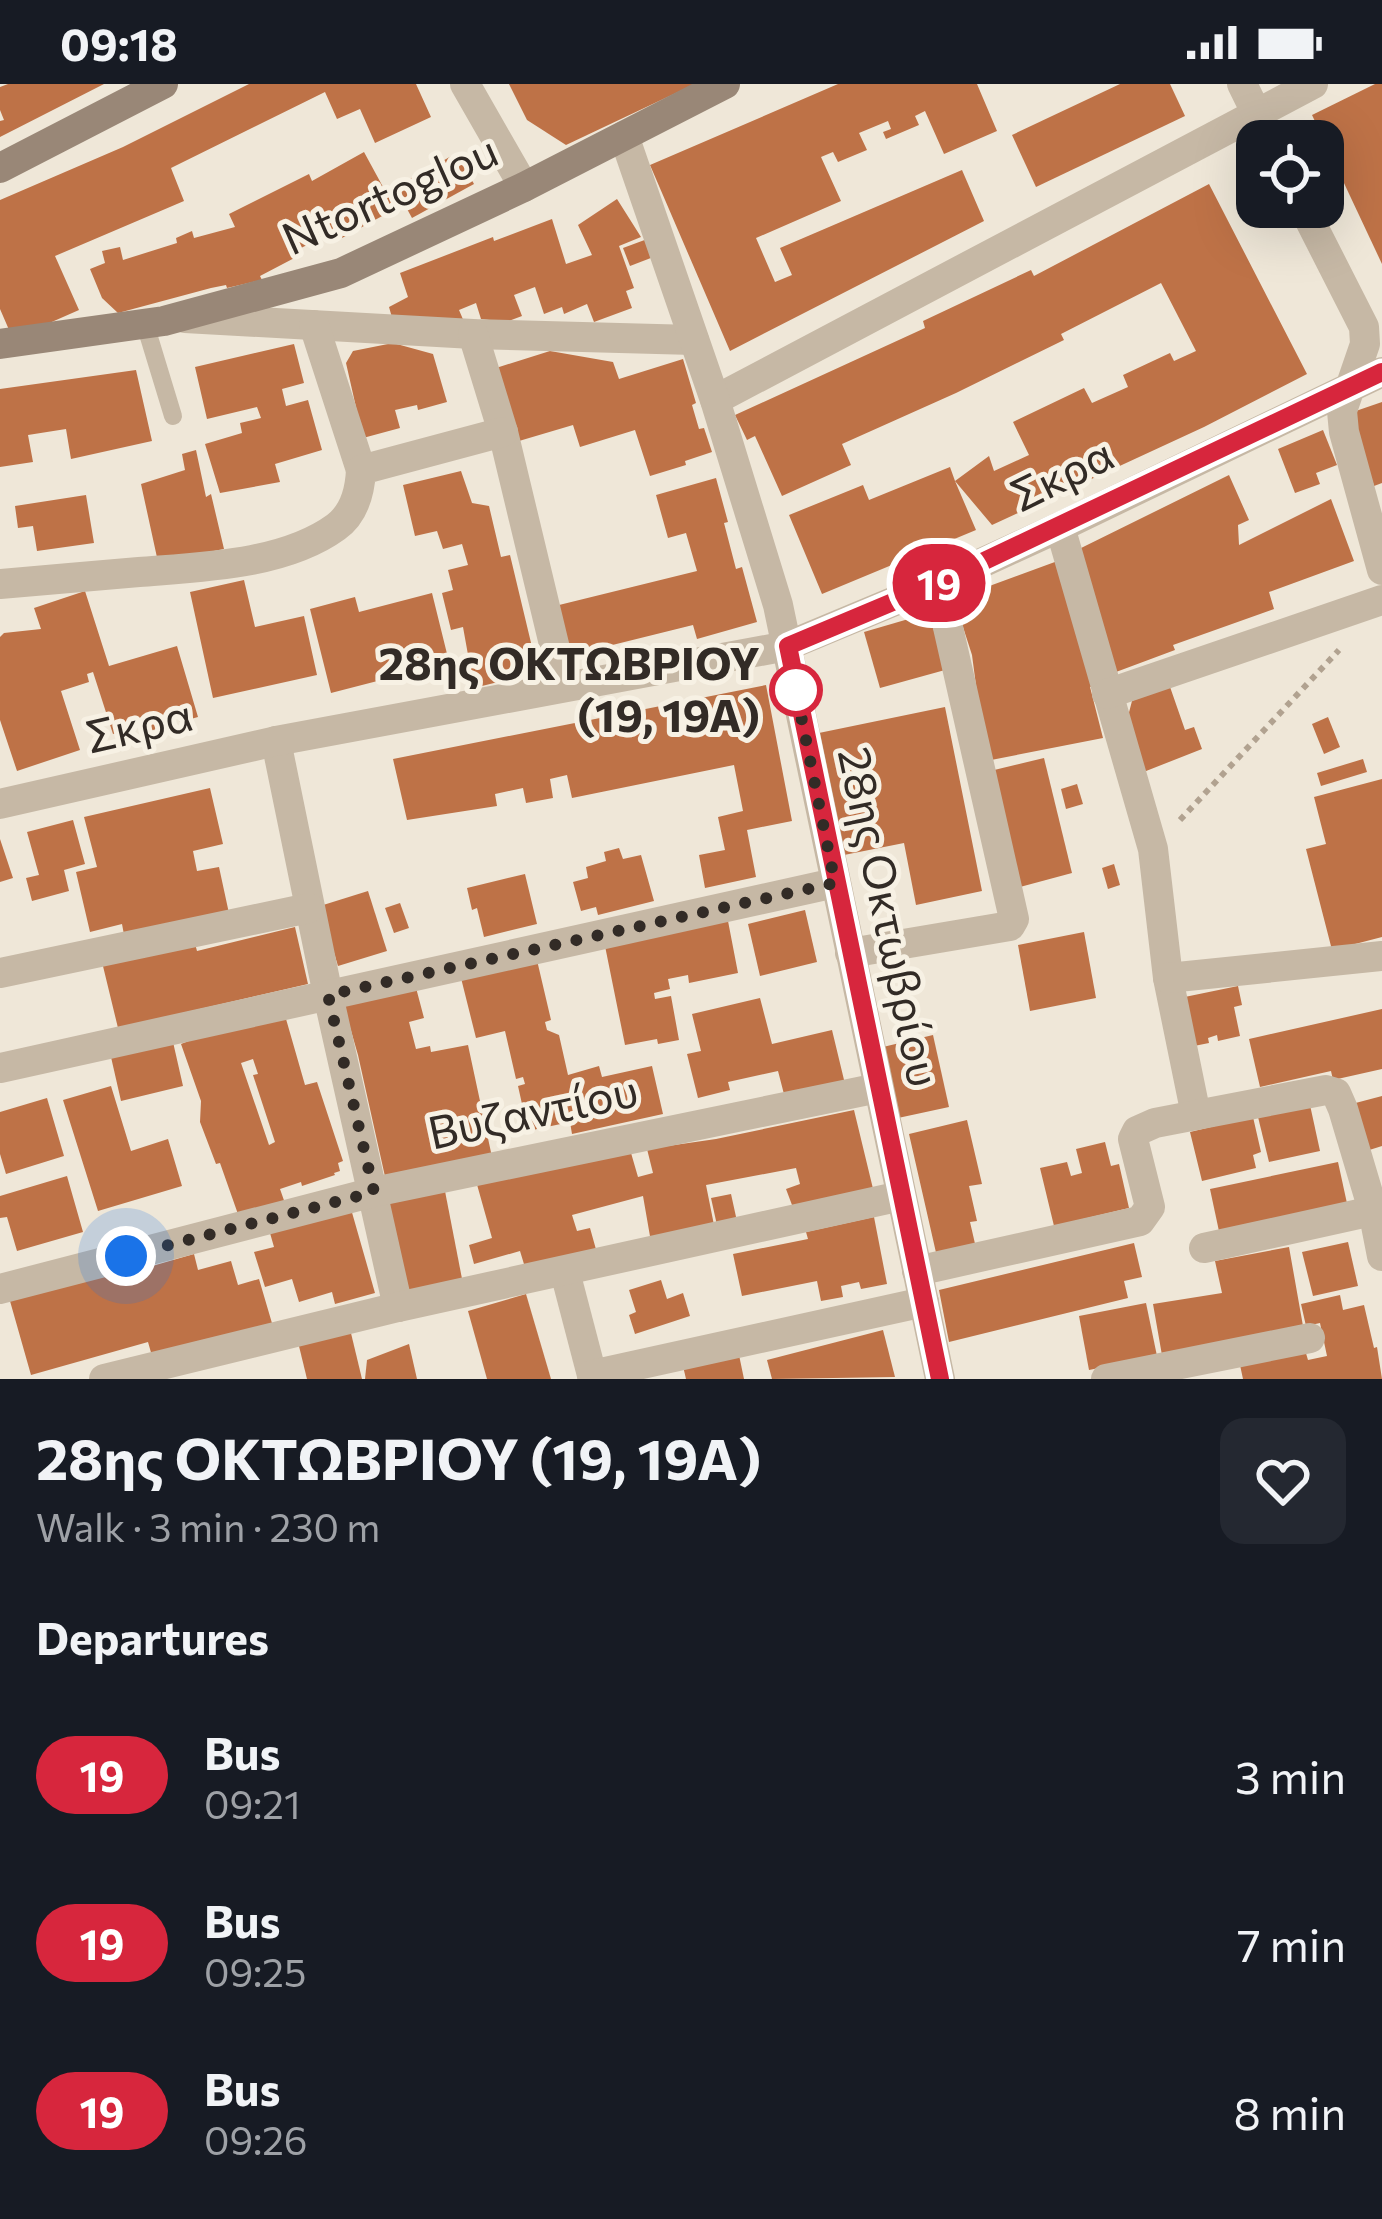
<!DOCTYPE html>
<html lang="en">
<head>
<meta charset="utf-8">
<style>
  body { margin:0; font-family:Commissioner,sans-serif; background:#242831; color:#f1f3f6; height:100vh; display:flex; flex-direction:column; font-size:45px; white-space:nowrap }
  * { box-sizing:border-box; margin:0 }
  p { font-size:39px; color:#9ea1a6 }
  .icon { flex:none; width:66px; height:66px; fill:none; stroke:currentColor; stroke-width:2; stroke-linecap:round; stroke-linejoin:round }
  .map { position:relative; height:1295px; overflow:hidden }
  .side { display:flex; flex-direction:column; background:#171b24; flex:1 }
  .side>* { flex:none }
  .badge { padding:0 24px; border-radius:39px; font-size:42px; line-height:78px }
  .buttons { position:absolute; left:1236px; top:36px; display:grid; gap:24px }
  .buttons a { display:grid; place-items:center; width:108px; height:108px; border-radius:24px; background:#171b24; box-shadow:0 12px 48px #0002; font-size:60px }
  .you { position:absolute; width:60px; height:60px; margin:-30px; border:9px solid #fff; border-radius:50%; background:#1a73e8; box-shadow:0 0 0 18px #1a73e833 }
  .map>.badge { position:absolute; translate:-50% -50%; box-shadow:0 0 0 6px #fff }
  h2 { padding:0 36px; font-size:45px; line-height:108px }
  .round { display:grid; place-items:center; flex:none; width:126px; height:126px; border-radius:24px; background:#242831 }
  .summary { display:flex; align-items:center; justify-content:space-between; height:204px; padding:0 36px }
  h1 { font-size:57px; font-weight:700; line-height:90px }
  ul { padding:0; list-style:none }
  li { display:flex; align-items:center; gap:36px; height:168px; padding:0 36px }
  li div { flex:1 }
  li b { display:block; font-size:45px }
  li em { font-style:normal }
  li .badge { min-width:132px; font-weight:700; text-align:center }
  .status { display:flex; justify-content:space-between; align-items:center; height:84px; padding:0 60px; background:#171b24; direction:ltr }
  .status svg { height:33px; fill:currentColor }
  .map>svg:first-child { display:block }
  .building { fill:#be7247; fill-rule:evenodd }
  .lines { fill:none; stroke-linecap:round; stroke-linejoin:round }
  .path { stroke:#b1a290; stroke-width:6; stroke-dasharray:6 6; stroke-linecap:butt }
  .service { stroke:#c6b8a5; stroke-width:18 }
  .minor { stroke:#c6b8a5; stroke-width:30 }
  .tertiary { stroke:#c6b8a5; stroke-width:30 }
  .secondary { stroke:#998777; stroke-width:30 }
  .line-casing { stroke:#fff; stroke-width:27 }
  .line { stroke:#d7263d; stroke-width:18 }
  .walk { stroke:#322b26; stroke-width:12; stroke-dasharray:0 21.6 }
  .stop-dot { fill:#fff; stroke:#d7263d; stroke-width:6 }
  .labels { text-anchor:middle; stroke-width:10; stroke-linejoin:round; paint-order:stroke }
  .street-label { font-size:45px; fill:#322b26; stroke:#f7f1e4 }
  .stop-label { font-size:45px; font-weight:bold; fill:#322b26; stroke:#f7f1e4; text-anchor:end }
</style>
</head>
<body>
<div class="status"><b>09:18</b><svg viewBox="0 0 49 12"><path d="M0 12V9h3v3zM5 12V6h3v6zM10 12V3h3v9zM15 12V0h3v12zM26 1h20v11H26zM47 4h2v5h-2z"/></svg></div>
<div class="map">
<svg width="1382" height="1295" viewBox="0 0 1382 1295">
  <rect width="100%" height="100%" fill="#efe7d8"/>
  <!-- building -->
  <g class="building">
    <path d="M 8,0 L 104,0 L 0,53 L 0,37 L 4,36 L 0,26 L 0,3 Z"/>
    <path d="M 249,0 L 416,0 L 431,33 L 375,59 L 360,25 L 337,35 L 325,8 L 171,84 L 184,117 L 55,172 L 79,226 L 13,255 L 0,225 L 0,116 L 123,63 Z"/>
    <path d="M 509,0 L 695,0 L 566,61 L 527,36 Z"/>
    <path d="M 838,0 L 977,0 L 997,47 L 944,70 L 925,27 L 915,32 L 919,41 L 886,55 L 883,48 L 891,45 L 888,37 L 859,49 L 867,66 L 838,78 L 833,68 L 821,73 L 841,117 L 756,154 L 775,198 L 792,191 L 780,164 L 962,86 L 984,137 L 730,267 L 650,81 Z"/>
    <path d="M 1120,0 L 1170,0 L 1185,32 L 1036,103 L 1012,51 Z"/>
    <path d="M 1375,0 L 1382,0 L 1382,180 L 1312,31 Z"/>
    <path d="M 364,68 L 395,125 L 342,154 L 337,146 L 299,165 L 302,170 L 260,192 L 262,196 L 227,204 L 226,201 L 211,204 L 118,229 L 102,214 L 90,185 L 105,179 L 102,167 L 120,163 L 123,176 L 177,159 L 176,154 L 192,147 L 194,154 L 235,143 L 229,130 L 309,90 L 312,97 Z"/>
    <path d="M 457,69 L 474,100 L 412,134 L 395,103 Z"/>
    <path d="M 1209,100 L 1307,290 L 1204,343 L 992,441 L 955,397 L 976,446 L 822,510 L 789,431 L 863,401 L 869,416 L 950,383 L 955,397 L 989,372 L 994,387 L 1029,371 L 1013,338 L 1084,304 L 1092,319 L 1128,303 L 1123,291 L 1170,269 L 1174,277 L 1196,267 L 1161,199 L 1061,250 L 1064,256 L 956,309 L 842,360 L 851,381 L 782,412 L 755,352 L 747,356 L 735,331 L 925,244 L 923,237 L 1031,186 L 1034,192 Z"/>
    <path d="M 617,115 L 641,153 L 619,162 L 634,204 L 626,207 L 632,224 L 594,238 L 587,220 L 564,230 L 562,223 L 544,230 L 535,203 L 514,211 L 522,232 L 506,238 L 481,235 L 476,219 L 459,226 L 465,240 L 393,237 L 389,223 L 408,213 L 400,189 L 493,153 L 494,157 L 552,135 L 566,180 L 592,171 L 578,141 Z"/>
    <path d="M 650,154 L 656,172 L 630,182 L 623,164 Z"/>
    <path d="M 393,259 L 433,270 L 447,318 L 418,326 L 417,321 L 395,326 L 400,344 L 363,354 L 346,279 L 353,267 Z"/>
    <path d="M 294,260 L 304,299 L 282,305 L 286,322 L 308,316 L 322,366 L 275,380 L 280,398 L 220,409 L 205,360 L 242,349 L 240,339 L 261,334 L 257,323 L 207,335 L 195,283 Z"/>
    <path d="M 550,267 L 613,278 L 619,295 L 683,275 L 696,319 L 692,321 L 699,345 L 704,344 L 712,368 L 685,377 L 686,381 L 650,392 L 635,346 L 580,363 L 573,341 L 519,357 L 496,284 Z"/>
    <path d="M 136,286 L 152,357 L 71,375 L 66,345 L 28,351 L 33,378 L 0,383 L 0,305 Z"/>
    <path d="M 1382,318 L 1382,399 L 1374,402 L 1350,329 Z"/>
    <path d="M 1323,346 L 1337,381 L 1316,389 L 1320,400 L 1295,409 L 1278,365 Z"/>
    <path d="M 196,366 L 206,413 L 211,410 L 224,465 L 158,478 L 141,400 L 185,386 L 182,370 Z"/>
    <path d="M 461,387 L 472,419 L 489,422 L 501,473 L 510,471 L 538,588 L 474,604 L 463,543 L 451,546 L 442,509 L 453,506 L 448,486 L 468,481 L 462,460 L 443,465 L 437,447 L 415,452 L 403,401 Z"/>
    <path d="M 1229,391 L 1249,436 L 1238,441 L 1239,461 L 1331,415 L 1354,477 L 1269,508 L 1274,525 L 1173,561 L 1175,566 L 1116,588 L 1075,467 Z"/>
    <path d="M 716,394 L 728,438 L 724,439 L 736,485 L 742,483 L 757,538 L 697,555 L 693,541 L 568,572 L 555,522 L 697,487 L 686,449 L 668,454 L 656,411 Z"/>
    <path d="M 86,411 L 94,459 L 37,467 L 33,442 L 18,444 L 15,422 Z"/>
    <path d="M 1063,475 L 1095,601 L 1090,603 L 1103,654 L 986,677 L 972,571 L 954,515 Z"/>
    <path d="M 244,496 L 255,543 L 304,532 L 317,591 L 213,614 L 190,508 Z"/>
    <path d="M 85,507 L 109,582 L 177,562 L 198,633 L 180,638 L 178,633 L 166,637 L 167,642 L 146,648 L 144,641 L 113,650 L 93,588 L 87,590 L 89,598 L 61,607 L 80,666 L 17,687 L 0,636 L 0,553 L 4,549 L 41,545 L 34,524 Z"/>
    <path d="M 432,509 L 451,586 L 391,601 L 389,594 L 331,609 L 310,525 L 355,513 L 359,528 Z"/>
    <path d="M 929,529 L 945,586 L 880,604 L 864,548 Z"/>
    <path d="M 1169,600 L 1185,646 L 1194,643 L 1202,665 L 1141,689 L 1126,640 L 1132,617 Z"/>
    <path d="M 766,601 L 792,737 L 747,746 L 756,793 L 705,804 L 699,771 L 725,766 L 718,733 L 743,727 L 734,681 L 572,714 L 567,691 L 550,695 L 553,714 L 526,719 L 523,704 L 495,710 L 497,722 L 407,736 L 393,675 Z"/>
    <path d="M 945,623 L 982,807 L 916,821 L 904,759 L 839,772 L 814,650 Z"/>
    <path d="M 1328,633 L 1340,663 L 1324,670 L 1312,640 Z"/>
    <path d="M 1044,674 L 1072,789 L 1020,803 L 990,687 Z"/>
    <path d="M 1363,675 L 1367,688 L 1321,702 L 1317,689 Z"/>
    <path d="M 1382,695 L 1382,853 L 1332,866 L 1306,765 L 1326,760 L 1314,713 Z"/>
    <path d="M 1077,700 L 1083,720 L 1066,725 L 1061,705 Z"/>
    <path d="M 210,704 L 223,760 L 193,767 L 197,787 L 219,783 L 230,834 L 125,856 L 122,840 L 90,848 L 76,788 L 97,783 L 84,733 Z"/>
    <path d="M 73,736 L 85,780 L 64,786 L 69,807 L 32,817 L 26,794 L 39,791 L 27,748 Z"/>
    <path d="M 0,755 L 13,794 L 0,798 Z"/>
    <path d="M 619,764 L 623,775 L 641,771 L 654,817 L 598,831 L 596,823 L 581,827 L 573,798 L 588,794 L 586,783 L 606,777 L 604,768 Z"/>
    <path d="M 1114,780 L 1120,801 L 1108,805 L 1102,784 Z"/>
    <path d="M 525,790 L 537,840 L 484,853 L 477,824 L 472,826 L 467,804 Z"/>
    <path d="M 368,807 L 387,867 L 338,882 L 320,822 Z"/>
    <path d="M 400,819 L 409,844 L 394,849 L 385,824 Z"/>
    <path d="M 805,826 L 817,878 L 760,892 L 748,840 Z"/>
    <path d="M 728,837 L 738,889 L 689,899 L 688,891 L 668,895 L 670,905 L 654,909 L 655,915 L 671,912 L 679,956 L 658,960 L 657,955 L 625,961 L 605,862 Z"/>
    <path d="M 295,843 L 308,900 L 118,944 L 102,878 L 194,856 L 197,867 Z"/>
    <path d="M 1084,848 L 1096,914 L 1030,927 L 1018,861 Z"/>
    <path d="M 536,872 L 551,936 L 545,938 L 547,946 L 559,951 L 568,991 L 599,982 L 602,993 L 652,982 L 663,1030 L 572,1050 L 570,1038 L 528,1047 L 518,1002 L 525,1000 L 523,993 L 516,995 L 505,947 L 476,954 L 460,890 Z"/>
    <path d="M 415,900 L 424,934 L 409,938 L 416,965 L 430,962 L 431,968 L 468,961 L 492,1073 L 386,1097 L 358,971 L 341,912 Z"/>
    <path d="M 1238,902 L 1242,921 L 1234,923 L 1240,952 L 1218,957 L 1217,951 L 1208,954 L 1209,959 L 1184,964 L 1175,915 Z"/>
    <path d="M 760,914 L 772,960 L 832,946 L 845,1000 L 785,1014 L 778,987 L 728,998 L 730,1006 L 698,1014 L 687,970 L 701,967 L 692,930 Z"/>
    <path d="M 1382,925 L 1382,985 L 1333,996 L 1331,987 L 1260,1003 L 1249,955 Z"/>
    <path d="M 284,928 L 305,1001 L 317,998 L 343,1077 L 338,1079 L 340,1087 L 334,1089 L 335,1091 L 302,1102 L 301,1098 L 280,1105 L 287,1125 L 239,1133 L 220,1079 L 216,1080 L 200,1038 L 201,1017 L 181,960 L 230,941 ZM 253,975 L 258,990 L 253,991 L 275,1058 L 269,1061 L 241,979 Z"/>
    <path d="M 933,951 L 949,1023 L 898,1034 L 883,963 Z"/>
    <path d="M 173,958 L 183,1002 L 121,1017 L 111,973 Z"/>
    <path d="M 111,1002 L 131,1067 L 168,1055 L 182,1102 L 98,1127 L 63,1016 Z"/>
    <path d="M 1382,1012 L 1382,1062 L 1363,1068 L 1348,1021 Z"/>
    <path d="M 47,1014 L 64,1072 L 6,1090 L 0,1070 L 0,1028 Z"/>
    <path d="M 1310,1021 L 1320,1067 L 1269,1078 L 1258,1033 Z"/>
    <path d="M 854,1026 L 875,1113 L 795,1129 L 786,1105 L 800,1100 L 796,1084 L 706,1101 L 716,1151 L 651,1158 L 643,1112 L 572,1131 L 577,1147 L 590,1144 L 597,1169 L 527,1190 L 520,1167 L 474,1180 L 469,1161 L 492,1154 L 476,1097 L 629,1062 L 638,1093 L 653,1089 L 647,1065 L 716,1055 Z"/>
    <path d="M 1253,1033 L 1261,1068 L 1253,1071 L 1256,1084 L 1202,1097 L 1190,1048 Z"/>
    <path d="M 967,1036 L 982,1100 L 969,1102 L 977,1137 L 970,1138 L 976,1164 L 937,1173 L 909,1050 Z"/>
    <path d="M 1105,1058 L 1111,1082 L 1119,1080 L 1129,1124 L 1054,1142 L 1040,1084 L 1067,1078 L 1071,1092 L 1082,1089 L 1076,1065 Z"/>
    <path d="M 1338,1078 L 1348,1124 L 1220,1152 L 1210,1105 Z"/>
    <path d="M 67,1092 L 83,1148 L 17,1167 L 7,1133 L 0,1134 L 0,1112 Z"/>
    <path d="M 444,1102 L 464,1205 L 401,1216 L 381,1115 Z"/>
    <path d="M 731,1110 L 738,1142 L 718,1146 L 711,1114 Z"/>
    <path d="M 351,1125 L 375,1209 L 335,1220 L 332,1208 L 299,1218 L 292,1195 L 265,1203 L 254,1168 L 274,1163 L 270,1149 Z"/>
    <path d="M 874,1133 L 887,1200 L 861,1205 L 859,1198 L 841,1202 L 843,1213 L 821,1217 L 817,1197 L 742,1212 L 733,1170 L 808,1155 L 806,1148 Z"/>
    <path d="M 1348,1158 L 1358,1202 L 1313,1212 L 1302,1168 Z"/>
    <path d="M 1134,1159 L 1142,1193 L 1124,1197 L 1128,1214 L 949,1258 L 939,1206 Z"/>
    <path d="M 1289,1163 L 1303,1242 L 1163,1277 L 1153,1220 L 1222,1209 L 1215,1177 Z"/>
    <path d="M 194,1170 L 198,1186 L 231,1177 L 238,1201 L 259,1195 L 274,1246 L 152,1272 L 148,1258 L 31,1291 L 10,1217 L 120,1186 L 121,1191 Z"/>
    <path d="M 661,1196 L 667,1215 L 683,1209 L 690,1232 L 635,1250 L 629,1231 L 636,1228 L 629,1206 Z"/>
    <path d="M 526,1210 L 551,1295 L 487,1295 L 468,1227 Z"/>
    <path d="M 1340,1211 L 1343,1226 L 1364,1221 L 1374,1264 L 1377,1263 L 1382,1295 L 1243,1295 L 1240,1281 L 1305,1266 L 1308,1276 L 1327,1272 L 1320,1239 L 1306,1242 L 1301,1220 Z"/>
    <path d="M 1146,1219 L 1157,1272 L 1089,1286 L 1079,1232 Z"/>
    <path d="M 350,1245 L 362,1295 L 307,1295 L 298,1258 Z"/>
    <path d="M 883,1246 L 895,1293 L 772,1295 L 767,1276 Z"/>
    <path d="M 409,1260 L 417,1295 L 365,1295 L 367,1276 Z"/>
    <path d="M 739,1271 L 744,1295 L 686,1295 L 683,1282 Z"/>
  </g>
  <g class="lines">
    <!-- path -->
    <path class="path" d="M 1180,736 L 1339,566"/>
    <!-- service -->
    <path class="service" d="M 145,240 L 173,332"/>
    <!-- minor -->
    <g class="minor">
      <path d="M 465,0 L 524,103"/>
      <path d="M 185,234 L 473,250 L 694,256"/>
      <path d="M 314,241 L 361,386"/>
      <path d="M 473,250 L 503,348 L 564,602"/>
      <path d="M 715,316 L 1313,0"/>
      <path d="M 1060,443 L 1153,765 L 1168,894 L 1196,1031"/>
      <path d="M 0,500 C 46,496 93,492 139,488 C 201,483 284,481 336,443 C 354,430 360,407 361,386 L 503,348"/>
      <path d="M 1107,610 L 1382,516"/>
      <path d="M 276,657 L 328,911 L 398,1223"/>
      <path d="M 850,869 L 1010,842 L 1014,835 L 938,499"/>
      <path d="M 0,889 L 309,824"/>
      <path d="M 1168,894 L 1382,872"/>
      <path d="M 0,984 L 835,799"/>
      <path d="M 1204,1164 L 1382,1125"/>
      <path d="M 917,1187 L 1140,1137 L 1150,1123 L 1133,1055 L 1137,1047 L 1155,1039 L 1326,1006 L 1336,1009 L 1343,1025 L 1373,1126 L 1382,1172"/>
      <path d="M 565,1188 L 593,1295"/>
      <path d="M 0,1205 L 374,1108 L 878,1004"/>
      <path d="M 592,1291 L 924,1218"/>
      <path d="M 104,1295 L 398,1223 L 901,1112"/>
      <path d="M 1106,1295 L 1310,1254"/>
    </g>
    <!-- tertiary -->
    <g class="tertiary">
      <path d="M 1242,0 L 1270,57"/>
      <path d="M 624,52 L 715,316 L 778,521 L 940,1295"/>
      <path d="M 1303,123 L 1364,243 L 1365,260 L 1342,327 L 1344,348 L 1382,486"/>
      <path d="M 0,720 L 276,657 L 787,562 L 938,499 L 1060,443 L 1382,288"/>
    </g>
    <!-- secondary -->
    <g class="secondary">
      <path d="M 0,84 L 163,0"/>
      <path d="M 0,260 L 164,237 L 341,189 L 524,103 L 725,0"/>
    </g>
  </g>
  <g class="lines">
    <!-- line casing -->
    <g class="line-casing">
      <path id="line" d="M 940,1295 L 788,562 L 938,499 L 1382,288"/>
    </g>
    <!-- line -->
    <use href="#line" class="line"/>
    <!-- walk -->
    <path class="walk" d="M 126,1172 L 374,1108 L 328,911 L 835,799 L 795,602 L 796,606"/>
  </g>
  <!-- markers -->
  <circle class="stop-dot" cx="796" cy="606" r="24"/>
  <g class="labels">
    <!-- street labels -->
    <g class="street-label">
      <text transform="translate(390 111) rotate(-24)" y="16">Ntortoglou</text>
      <text transform="translate(1062 391) rotate(-26)" y="16">Σκρα</text>
      <text transform="translate(139 642) rotate(-13)" y="16">Σκρα</text>
      <text transform="translate(889 833) rotate(78)" y="16">28ης Οκτωβρίου</text>
      <text transform="translate(533 1028) rotate(-12)" y="16">Βυζαντίου</text>
    </g>
    <!-- stop labels -->
    <g class="stop-label">
      <text x="760" y="596">28ης ΟΚΤΩΒΡΙΟΥ<tspan x="760" dy="52">(19, 19Α)</tspan></text>
    </g>
  </g>
</svg>
<div class="buttons">
<a><svg class="icon" aria-label="locate" viewBox="0 0 24 24"><circle cx="12" cy="12" r="6"/><path d="M12 2v4M12 18v4M2 12h4M18 12h4"/></svg></a>
</div>
<div class="you" style="left:126px;top:1172px"></div>
<b class="badge" style="left:939px;top:499px;background:#d7263d;color:#fff">19</b>
</div>
<section class="side">
<div class="summary"><div><h1>28ης ΟΚΤΩΒΡΙΟΥ (19, 19Α)</h1><p>Walk · 3 min · 230 m</p></div><a class="round"><svg class="icon" aria-label="heart" viewBox="0 0 24 24"><path d="M12 20l-8-8c-3-5 5-10 8-4 3-6 11-1 8 4z"/></svg></a></div>
<h2>Departures</h2>
<ul>
<li><span class="badge" style="background:#d7263d;color:#fff">19</span><div><b>Bus</b><p>09:21</p></div><em>3 min</em></li>
<li><span class="badge" style="background:#d7263d;color:#fff">19</span><div><b>Bus</b><p>09:25</p></div><em>7 min</em></li>
<li><span class="badge" style="background:#d7263d;color:#fff">19</span><div><b>Bus</b><p>09:26</p></div><em>8 min</em></li>
</ul>
</section>
</body>
</html>
